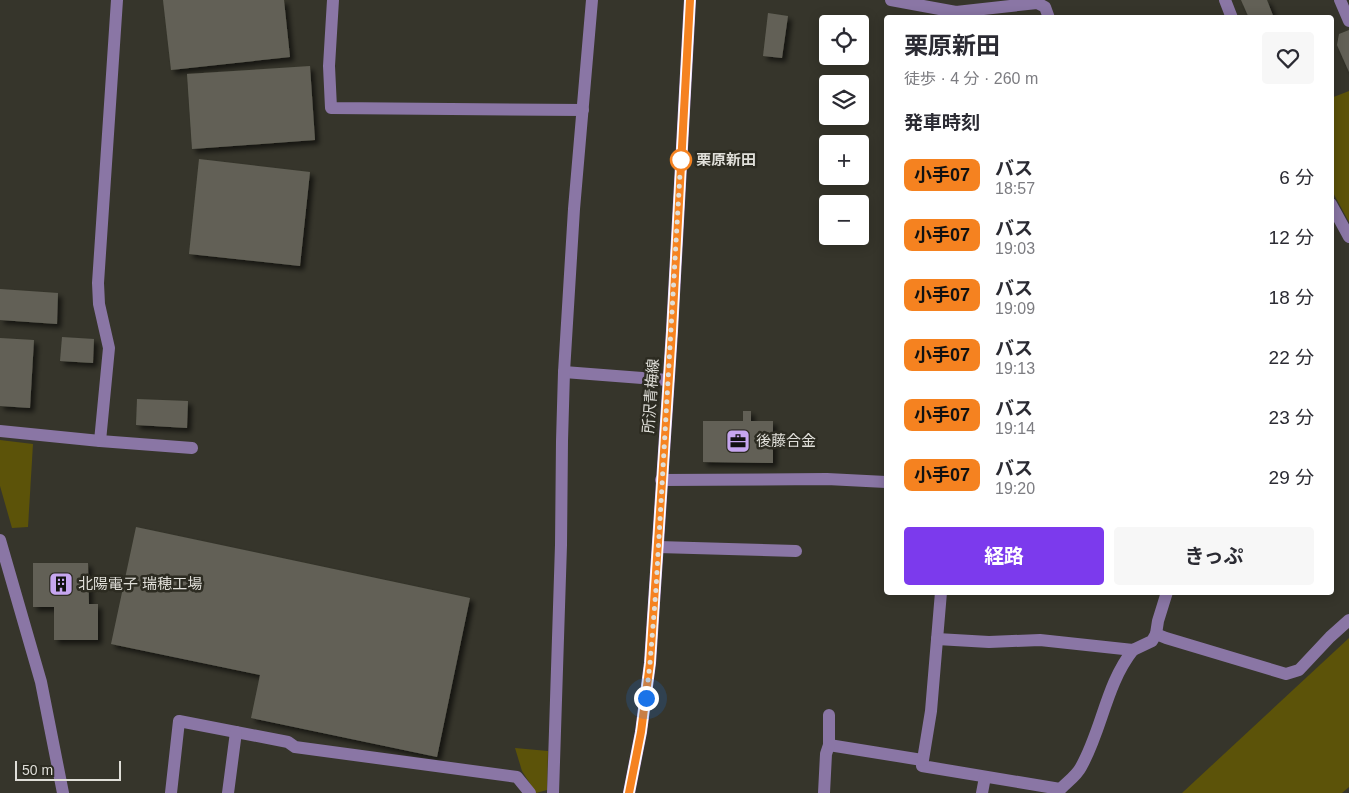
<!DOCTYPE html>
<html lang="ja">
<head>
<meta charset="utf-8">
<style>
  body { margin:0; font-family:Helvetica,"Noto Sans JP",sans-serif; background:#f7f7f7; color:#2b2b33; height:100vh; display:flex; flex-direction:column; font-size:19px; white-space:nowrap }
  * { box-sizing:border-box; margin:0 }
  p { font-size:16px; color:#7c7c81 }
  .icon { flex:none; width:28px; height:28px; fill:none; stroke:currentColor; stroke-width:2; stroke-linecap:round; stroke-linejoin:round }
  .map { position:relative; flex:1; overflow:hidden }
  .panel { position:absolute; left:884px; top:15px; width:450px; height:580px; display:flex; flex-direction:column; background:#fff; border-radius:5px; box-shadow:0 2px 12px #0003 }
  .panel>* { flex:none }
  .badge { padding:0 10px; border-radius:8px; font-size:18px; line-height:32px }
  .buttons { position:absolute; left:819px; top:15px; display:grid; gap:10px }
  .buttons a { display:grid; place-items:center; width:50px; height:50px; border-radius:5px; background:#fff; box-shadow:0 2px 12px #0003; font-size:25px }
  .scale { position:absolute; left:15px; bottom:12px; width:106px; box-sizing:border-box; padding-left:5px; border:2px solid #dfded8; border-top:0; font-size:14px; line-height:18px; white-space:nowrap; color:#dfded8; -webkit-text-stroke:4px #2c2b21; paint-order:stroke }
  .you { position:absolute; width:25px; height:25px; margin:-12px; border:4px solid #fff; border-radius:50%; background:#1a73e8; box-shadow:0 0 0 8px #1a73e833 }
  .map>.badge { position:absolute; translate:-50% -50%; box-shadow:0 0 0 2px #fff }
  h2 { padding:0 20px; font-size:19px; line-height:45px }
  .round { display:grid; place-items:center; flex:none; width:52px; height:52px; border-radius:5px; background:#f7f7f7 }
  .overview { display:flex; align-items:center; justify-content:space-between; height:85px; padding:0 20px }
  h1 { font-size:24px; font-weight:700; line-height:38px }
  .button { display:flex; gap:10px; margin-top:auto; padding:10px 20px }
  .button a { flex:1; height:58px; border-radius:5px; background:#7c3aed; color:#fff; font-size:20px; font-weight:700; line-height:58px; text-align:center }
  .button a+a { background:#f7f7f7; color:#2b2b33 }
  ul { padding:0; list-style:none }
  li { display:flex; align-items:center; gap:15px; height:60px; padding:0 20px }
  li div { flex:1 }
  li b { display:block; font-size:19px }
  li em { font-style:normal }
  li .badge { min-width:55px; font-weight:700; text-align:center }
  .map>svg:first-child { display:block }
  .green { fill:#5c5309 }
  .building { fill:#626156; filter:url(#shadow) }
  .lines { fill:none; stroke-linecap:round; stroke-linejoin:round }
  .minor { stroke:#8a76a5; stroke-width:12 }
  .major { stroke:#d8bffa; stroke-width:12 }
  .line-casing { stroke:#fff; stroke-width:11 }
  .line { stroke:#f58220; stroke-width:8 }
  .walk { stroke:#dfded8; stroke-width:5; stroke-dasharray:0 9 }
  .stop-dot { fill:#fff; stroke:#f58220; stroke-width:2.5 }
  .labels { text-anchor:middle; stroke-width:5; stroke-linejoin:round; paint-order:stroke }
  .stop-label { font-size:15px; font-weight:bold; fill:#dfded8; stroke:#2c2b21; text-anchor:start }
  .street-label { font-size:15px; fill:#dfded8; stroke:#2c2b21 }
  .poi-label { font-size:15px; fill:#dfded8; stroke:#2c2b21; text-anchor:start }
</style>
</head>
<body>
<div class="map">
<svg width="1349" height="793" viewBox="0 0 1349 793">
  <defs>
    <filter id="shadow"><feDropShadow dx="4" dy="4" stdDeviation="2.5" flood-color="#0009"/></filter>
  </defs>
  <rect width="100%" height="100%" fill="#36352b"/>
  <!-- green -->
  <g class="green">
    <path d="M 1349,91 L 1349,222 L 1331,189 L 1331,98 Z"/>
    <path d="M 0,440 L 33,444 L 28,527 L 12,528 L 0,486 Z"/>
    <path d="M 1349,638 L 1349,787 L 1342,793 L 1182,793 Z"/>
    <path d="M 515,748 L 548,751 L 547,790 L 536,793 L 522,771 Z"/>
  </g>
  <!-- building -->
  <g class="building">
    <path d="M 163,0 L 284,0 L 290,57 L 171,70 Z"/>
    <path d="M 1241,0 L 1267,0 L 1274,18 L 1249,18 Z"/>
    <path d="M 768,13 L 788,16 L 782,58 L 763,56 Z"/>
    <path d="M 1349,30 L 1349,72 L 1337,45 L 1339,34 Z"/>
    <path d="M 310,66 L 315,140 L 192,149 L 187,74 Z"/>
    <path d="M 199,159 L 310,172 L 300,266 L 189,254 Z"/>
    <path d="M 0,289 L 58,293 L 57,324 L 0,320 Z"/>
    <path d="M 62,337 L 94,339 L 93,363 L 60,361 Z"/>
    <path d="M 0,338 L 34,340 L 30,408 L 0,406 Z"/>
    <path d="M 137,399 L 188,401 L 187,428 L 136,425 Z"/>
    <path d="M 743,411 L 751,411 L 751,421 L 773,421 L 773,463 L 703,462 L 703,421 L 743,421 Z"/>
    <path d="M 136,527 L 470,598 L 437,757 L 251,718 L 260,675 L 111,644 Z"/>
    <path d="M 33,563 L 88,563 L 89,604 L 98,604 L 98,640 L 54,640 L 54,607 L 33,607 Z"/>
  </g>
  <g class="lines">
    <!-- minor -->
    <g class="minor">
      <path d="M 333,0 L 329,66 L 331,108 L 583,110"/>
      <path d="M 891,0 L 956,12 L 1037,3 L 1045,7 L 1049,18"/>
      <path d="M 1225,0 L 1232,18"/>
      <path d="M 1340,0 L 1349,21"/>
      <path d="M 1331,204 L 1349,237"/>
      <path d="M 564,372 L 668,380"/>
      <path d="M 0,431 L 100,441 L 192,448"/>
      <path d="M 100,441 L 109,348 L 99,304 L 98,283 L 117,0"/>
      <path d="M 661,480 L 827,479 L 886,482"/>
      <path d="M 0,540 L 41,682 L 63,793"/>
      <path d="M 658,547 L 796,551"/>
      <path d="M 941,592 L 931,711 L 922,766 L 1060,789"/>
      <path d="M 1156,634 L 1166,638 L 1286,674 L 1299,670 L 1330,637 L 1349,620"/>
      <path d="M 937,639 L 989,642 L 1040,640 L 1133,650 L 1152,641 L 1156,634 L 1158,621 L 1167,592"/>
      <path d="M 829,745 L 922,760"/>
      <path d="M 171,793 L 179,721 L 288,742 L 295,747 L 517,777 L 530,793"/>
      <path d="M 228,793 L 236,732"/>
      <path d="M 553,793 L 561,545 L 562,441 L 564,372 L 574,209 L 592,0"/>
      <path d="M 824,793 L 826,754 L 829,745 L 829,715"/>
      <path d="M 982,793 L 985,777"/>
      <path d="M 1057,793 C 1064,784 1076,777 1081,767 C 1102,730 1106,684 1133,650"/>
    </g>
    <!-- major -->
    <path class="major" d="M 629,793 L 641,732 L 650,663 L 672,331 L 690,0"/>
  </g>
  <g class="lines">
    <!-- line casing -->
    <g class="line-casing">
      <path id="line" d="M 629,793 L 641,732 L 650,663 L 672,331 L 690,0"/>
    </g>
    <!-- line -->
    <use href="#line" class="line"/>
    <!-- walk -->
    <path class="walk" d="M 646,698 L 650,663 L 656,589 L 681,156 L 681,160"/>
  </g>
  <!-- icons -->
  <defs>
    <g id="office-square" transform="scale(1.25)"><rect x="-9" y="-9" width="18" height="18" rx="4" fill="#c6a6f0" stroke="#2c2b21"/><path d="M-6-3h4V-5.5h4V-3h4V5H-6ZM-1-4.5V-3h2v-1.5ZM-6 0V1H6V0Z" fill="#111"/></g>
    <g id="building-square" transform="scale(1.25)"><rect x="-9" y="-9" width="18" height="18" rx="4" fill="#c6a6f0" stroke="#2c2b21"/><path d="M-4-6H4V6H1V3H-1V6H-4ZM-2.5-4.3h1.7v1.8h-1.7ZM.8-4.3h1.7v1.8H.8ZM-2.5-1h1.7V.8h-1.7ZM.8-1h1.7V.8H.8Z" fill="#111"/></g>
  </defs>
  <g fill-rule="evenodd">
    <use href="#office-square" x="738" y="441"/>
    <use href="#building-square" x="61" y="584"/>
  </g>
  <!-- markers -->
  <circle class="stop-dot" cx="681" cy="160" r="10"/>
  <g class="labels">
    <!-- stop labels -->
    <g class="stop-label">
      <text x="696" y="165">栗原新田</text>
    </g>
    <!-- street labels -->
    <g class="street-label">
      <text transform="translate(651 396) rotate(-86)" y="5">所沢青梅線</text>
    </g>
    <!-- poi labels -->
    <g class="poi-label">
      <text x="756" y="446">後藤合金</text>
      <text x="78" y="589">北陽電子 瑞穂工場</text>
    </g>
  </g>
</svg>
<div class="buttons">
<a><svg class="icon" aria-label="locate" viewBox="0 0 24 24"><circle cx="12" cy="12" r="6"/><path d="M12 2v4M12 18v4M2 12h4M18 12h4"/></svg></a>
<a><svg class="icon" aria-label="layers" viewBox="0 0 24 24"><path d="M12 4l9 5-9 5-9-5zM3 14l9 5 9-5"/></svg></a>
<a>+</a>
<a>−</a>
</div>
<div class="scale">50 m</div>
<div class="you" style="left:646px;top:698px"></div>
<section class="panel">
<div class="overview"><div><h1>栗原新田</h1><p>徒歩 · 4 分 · 260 m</p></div><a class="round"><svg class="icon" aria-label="heart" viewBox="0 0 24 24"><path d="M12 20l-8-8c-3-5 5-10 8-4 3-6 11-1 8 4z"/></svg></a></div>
<h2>発車時刻</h2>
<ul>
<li><span class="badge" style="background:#f58220;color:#111">小手07</span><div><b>バス</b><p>18:57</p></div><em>6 分</em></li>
<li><span class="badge" style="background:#f58220;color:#111">小手07</span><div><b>バス</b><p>19:03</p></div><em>12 分</em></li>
<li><span class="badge" style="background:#f58220;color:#111">小手07</span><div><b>バス</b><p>19:09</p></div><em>18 分</em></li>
<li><span class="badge" style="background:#f58220;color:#111">小手07</span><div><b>バス</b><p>19:13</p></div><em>22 分</em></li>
<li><span class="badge" style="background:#f58220;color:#111">小手07</span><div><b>バス</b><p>19:14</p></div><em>23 分</em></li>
<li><span class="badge" style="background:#f58220;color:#111">小手07</span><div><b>バス</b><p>19:20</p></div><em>29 分</em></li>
</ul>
<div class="button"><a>経路</a><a>きっぷ</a></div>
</section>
</div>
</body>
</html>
